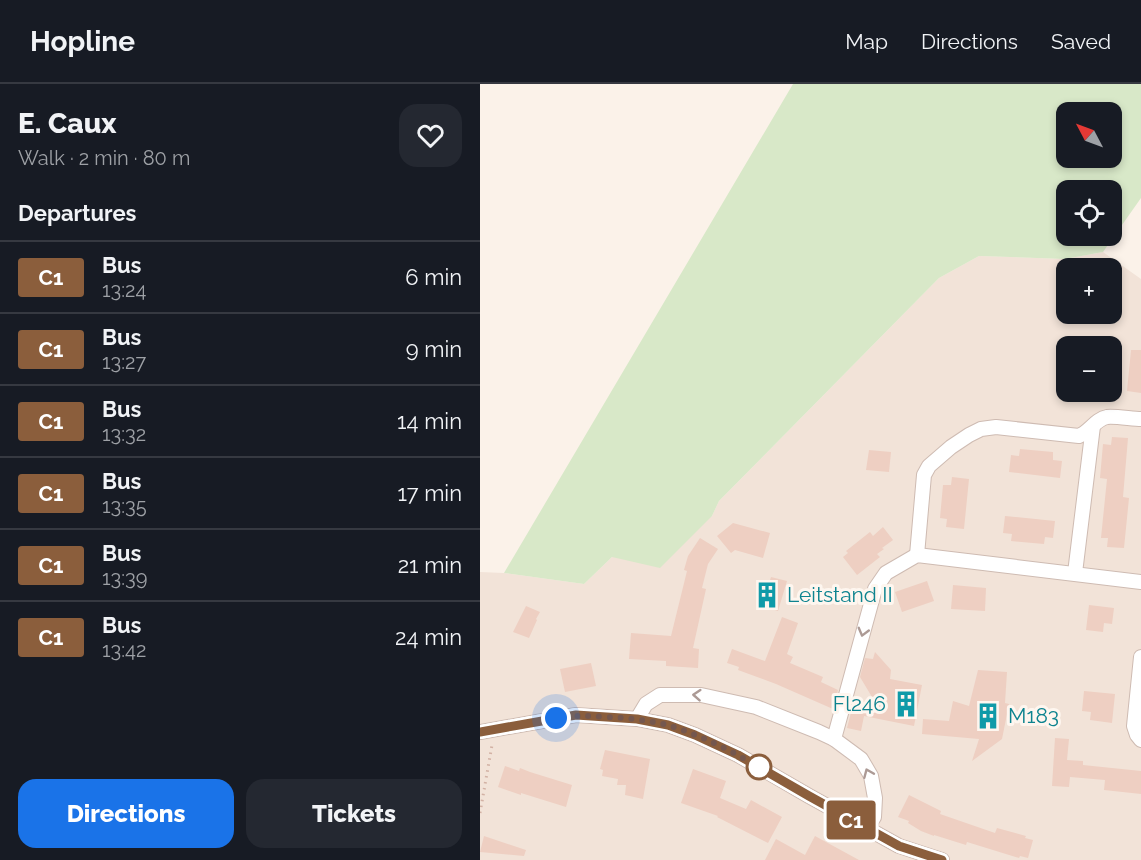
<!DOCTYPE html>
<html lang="en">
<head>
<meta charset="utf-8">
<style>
  body { margin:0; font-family:Raleway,sans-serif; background:#242831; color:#f1f3f6; height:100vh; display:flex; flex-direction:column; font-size:22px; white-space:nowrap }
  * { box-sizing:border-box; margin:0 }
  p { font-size:20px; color:#9ea1a6 }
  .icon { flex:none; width:33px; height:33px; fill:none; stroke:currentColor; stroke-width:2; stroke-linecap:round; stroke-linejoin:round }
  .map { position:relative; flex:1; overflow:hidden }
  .side { display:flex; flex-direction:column; background:#171b24; width:480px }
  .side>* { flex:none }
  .badge { padding:0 12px; border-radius:4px; font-size:21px; line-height:39px }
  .needle { width:39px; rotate:311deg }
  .tools { position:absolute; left:576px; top:18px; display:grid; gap:12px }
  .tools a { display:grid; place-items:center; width:66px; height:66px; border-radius:12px; background:#171b24; box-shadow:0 3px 9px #0003; font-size:30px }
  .you { position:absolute; width:30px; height:30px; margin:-15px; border:4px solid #fff; border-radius:50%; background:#1a73e8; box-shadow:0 0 0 9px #1a73e833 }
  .map>.badge { position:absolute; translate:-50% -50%; box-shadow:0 0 0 3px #fff }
  h2 { padding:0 18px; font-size:22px; line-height:54px }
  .round { display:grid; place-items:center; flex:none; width:63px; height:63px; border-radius:18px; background:#242831 }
  .headline { display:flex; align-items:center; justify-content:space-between; height:102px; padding:0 18px }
  h1 { font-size:28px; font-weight:800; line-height:45px }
  .action { display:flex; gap:12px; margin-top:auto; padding:12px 18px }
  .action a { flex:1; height:69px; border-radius:18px; background:#1a73e8; color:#fff; font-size:24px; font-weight:800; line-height:69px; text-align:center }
  .action a+a { background:#242831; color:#f1f3f6 }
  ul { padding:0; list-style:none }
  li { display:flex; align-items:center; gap:18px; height:72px; padding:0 18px; border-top:2px solid #363941 }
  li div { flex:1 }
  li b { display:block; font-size:22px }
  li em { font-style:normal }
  li .badge { min-width:66px; font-weight:700; text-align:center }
  header { display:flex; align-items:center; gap:36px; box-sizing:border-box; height:84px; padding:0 30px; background:#171b24; border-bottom:2px solid #363941 }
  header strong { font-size:28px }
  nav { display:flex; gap:33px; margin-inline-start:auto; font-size:21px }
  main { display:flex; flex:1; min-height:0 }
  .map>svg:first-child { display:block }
  .residential { fill:#f2e3d8; fill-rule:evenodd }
  .green { fill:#d8e8c8; fill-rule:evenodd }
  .building { fill:#eecfc2 }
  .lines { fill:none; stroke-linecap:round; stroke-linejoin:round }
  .street-casing { stroke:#cebbb2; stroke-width:16 }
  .path { stroke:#d3b2a5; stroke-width:3; stroke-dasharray:1.5 4.5; stroke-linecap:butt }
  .street { stroke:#fff; stroke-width:14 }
  .oneway { stroke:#ac9a95 }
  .line-casing { stroke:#fff; stroke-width:14 }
  .line { stroke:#8b5e3c; stroke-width:9 }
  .walk { stroke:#74574e; stroke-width:6; stroke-dasharray:0 10.8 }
  .stop-dot { fill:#fff; stroke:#8b5e3c; stroke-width:3 }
  .labels { text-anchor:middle; stroke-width:6; stroke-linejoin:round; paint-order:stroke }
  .culture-label { font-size:21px; fill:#0d838f; stroke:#fef6ef; text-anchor:start }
</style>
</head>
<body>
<header>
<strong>Hopline</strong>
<nav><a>Map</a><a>Directions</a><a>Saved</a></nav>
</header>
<main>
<section class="side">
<div class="headline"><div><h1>E. Caux</h1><p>Walk · 2 min · 80 m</p></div><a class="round"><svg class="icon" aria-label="heart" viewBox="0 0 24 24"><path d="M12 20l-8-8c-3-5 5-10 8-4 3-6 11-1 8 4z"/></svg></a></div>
<h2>Departures</h2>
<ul>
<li><span class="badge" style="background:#8b5e3c;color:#fff">C1</span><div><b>Bus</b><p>13:24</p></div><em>6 min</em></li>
<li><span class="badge" style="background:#8b5e3c;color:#fff">C1</span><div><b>Bus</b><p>13:27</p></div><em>9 min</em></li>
<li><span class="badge" style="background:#8b5e3c;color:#fff">C1</span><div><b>Bus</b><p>13:32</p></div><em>14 min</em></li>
<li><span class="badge" style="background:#8b5e3c;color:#fff">C1</span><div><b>Bus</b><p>13:35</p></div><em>17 min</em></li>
<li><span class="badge" style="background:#8b5e3c;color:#fff">C1</span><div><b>Bus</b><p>13:39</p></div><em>21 min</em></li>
<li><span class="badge" style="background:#8b5e3c;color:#fff">C1</span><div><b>Bus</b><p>13:42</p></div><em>24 min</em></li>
</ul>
<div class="action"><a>Directions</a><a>Tickets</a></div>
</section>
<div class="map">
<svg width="661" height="776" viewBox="0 0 661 776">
  <rect width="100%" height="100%" fill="#fbf2e9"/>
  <!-- residential -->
  <path class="residential" d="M 623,168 L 661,195 L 661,776 L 0,776 L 0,488 L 24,489 L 104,500 L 132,473 L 232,432 L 239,417 L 459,194 L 499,172 L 585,175 ZM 586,184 L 632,184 L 632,230 L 586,230 ZM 586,262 L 632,262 L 632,308 L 586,308 Z"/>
  <!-- green -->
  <path class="green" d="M 313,0 L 661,0 L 661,114 L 623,168 L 585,175 L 499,172 L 459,194 L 239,417 L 232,432 L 180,484 L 132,473 L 104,500 L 24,489 ZM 586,28 L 632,28 L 632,74 L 586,74 ZM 586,106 L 632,106 L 632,152 L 586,152 Z"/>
  <!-- building -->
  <g class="building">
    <path d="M 651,266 L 661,266 L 661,309 L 647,307 Z"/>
    <path d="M 632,353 L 648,354 L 643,413 L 649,414 L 644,464 L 627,463 L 628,454 L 621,454 L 627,395 L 620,394 L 623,360 L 631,361 Z"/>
    <path d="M 540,365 L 573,368 L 573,376 L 582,377 L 580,394 L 529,388 L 531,371 L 539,372 Z"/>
    <path d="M 389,366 L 411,368 L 409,388 L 386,386 Z"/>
    <path d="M 472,393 L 489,395 L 484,445 L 466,443 L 467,435 L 460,434 L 463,401 L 471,401 Z"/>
    <path d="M 525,432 L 575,437 L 573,454 L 565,453 L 564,460 L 531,457 L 532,450 L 523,449 Z"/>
    <path d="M 253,439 L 290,449 L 283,474 L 255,466 L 251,469 L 237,452 Z"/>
    <path d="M 403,443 L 413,456 L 402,464 L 404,465 L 397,470 L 400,473 L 377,491 L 363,473 L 368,469 L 366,467 L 390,448 L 393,452 Z"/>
    <path d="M 220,454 L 238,465 L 228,480 L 222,504 L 226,505 L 213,564 L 219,565 L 218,584 L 186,582 L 186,577 L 149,575 L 151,549 L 191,552 L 207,487 L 204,486 L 208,472 Z"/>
    <path d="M 291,493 L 307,497 L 298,527 L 282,522 Z"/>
    <path d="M 447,497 L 454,517 L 422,528 L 415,508 Z"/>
    <path d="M 473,501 L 506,504 L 505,527 L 471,525 Z"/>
    <path d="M 609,521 L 634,524 L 632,540 L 624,539 L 623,548 L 606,546 Z"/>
    <path d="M 46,522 L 60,528 L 56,535 L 57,536 L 49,554 L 33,548 Z"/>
    <path d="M 302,533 L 318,539 L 307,570 L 313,573 L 310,579 L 343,593 L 341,598 L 358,606 L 353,625 L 296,600 L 258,586 L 259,583 L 247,579 L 252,565 L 285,577 Z"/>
    <path d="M 395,568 L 411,586 L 410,595 L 442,601 L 434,642 L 384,632 L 381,647 L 367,644 L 375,613 L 398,623 L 380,593 L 385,574 L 393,575 Z"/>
    <path d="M 111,579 L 116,602 L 85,608 L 80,585 Z"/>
    <path d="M 498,586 L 527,588 L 525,619 L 529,620 L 522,655 L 492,677 L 499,655 L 442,650 L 443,635 L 469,637 L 473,617 L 489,622 Z"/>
    <path d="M 604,607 L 635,610 L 632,639 L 610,636 L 611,628 L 602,627 Z"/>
    <path d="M 575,654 L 589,655 L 587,676 L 603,677 L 603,681 L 661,687 L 661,710 L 624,706 L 625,696 L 590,693 L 589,703 L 572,702 Z"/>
    <path d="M 125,666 L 170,675 L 163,715 L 145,711 L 146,701 L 137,701 L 138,695 L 122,692 L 123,686 L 120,685 Z"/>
    <path d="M 25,682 L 39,687 L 40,684 L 50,688 L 92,701 L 86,723 L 41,709 L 41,711 L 18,703 Z"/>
    <path d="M 213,685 L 246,697 L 240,714 L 266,725 L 271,716 L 302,733 L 288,759 L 237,733 L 238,732 L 201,719 Z"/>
    <path d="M 429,711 L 461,727 L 460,730 L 515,749 L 517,744 L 546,752 L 545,754 L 553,756 L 548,774 L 540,772 L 539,774 L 487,758 L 486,761 L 454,751 L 454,752 L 441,747 L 428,739 L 429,737 L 418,733 Z"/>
    <path d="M 4,752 L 46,766 L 44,772 L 0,768 Z"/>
    <path d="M 335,752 L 379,776 L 285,776 L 296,755 L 325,771 Z"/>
  </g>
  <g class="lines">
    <!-- street casing -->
    <g class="street-casing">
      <g id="street">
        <path d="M 437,471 L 444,391 L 449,382 L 471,363 L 489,351 L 501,345 L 516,343 L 599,352 C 609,348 616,335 627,333 C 635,332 653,335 661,335"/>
        <path d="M 595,489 L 613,342"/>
        <path d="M 661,573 L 654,642 L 657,651 L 661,656"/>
        <path d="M 157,635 L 166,620 L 180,611 L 221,611 L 276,623 L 339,648 L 354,655 L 381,675 L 391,692 L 395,714 L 394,733 L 387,744"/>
        <path d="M 0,648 L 96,631 L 157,635 L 188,641 L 215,651 L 258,671 L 329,712 L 419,762 L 462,776"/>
        <path d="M 354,655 L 395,505 L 406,489 L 437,471 L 661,498"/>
      </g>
    </g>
    <!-- path -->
    <path class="path" d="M 0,729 L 12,661"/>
    <!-- street -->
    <use href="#street" class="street"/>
  </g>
  <!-- one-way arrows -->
  <defs><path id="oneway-chevron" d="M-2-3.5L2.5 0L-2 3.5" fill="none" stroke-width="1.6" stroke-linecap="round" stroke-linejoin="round" transform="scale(1.5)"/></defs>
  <g class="oneway">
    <use href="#oneway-chevron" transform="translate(383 548) rotate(105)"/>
    <use href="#oneway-chevron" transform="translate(217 611) rotate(-176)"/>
    <use href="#oneway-chevron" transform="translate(388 689) rotate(-113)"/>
  </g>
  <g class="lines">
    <!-- line casing -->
    <g class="line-casing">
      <path id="line" d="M 0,648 L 96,631 L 157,635 L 188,641 L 215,651 L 258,671 L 329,712 L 419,762 L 462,776"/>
    </g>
    <!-- line -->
    <use href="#line" class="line"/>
    <!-- walk -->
    <path class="walk" d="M 76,634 C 94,631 109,632 127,633 C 147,634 167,636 187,641 C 219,650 253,668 279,683"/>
  </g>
  <!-- icons -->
  <defs>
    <g id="building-bare" transform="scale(2.07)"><path d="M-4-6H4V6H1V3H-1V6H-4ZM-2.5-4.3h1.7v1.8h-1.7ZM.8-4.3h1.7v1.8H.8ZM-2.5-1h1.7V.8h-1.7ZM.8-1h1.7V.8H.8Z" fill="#0f9aa8" stroke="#fef6ef" stroke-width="2.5" paint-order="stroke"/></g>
  </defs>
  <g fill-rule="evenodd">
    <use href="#building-bare" x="287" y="511"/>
    <use href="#building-bare" x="426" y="620"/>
    <use href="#building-bare" x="508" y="632"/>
  </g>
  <!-- markers -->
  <circle class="stop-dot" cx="279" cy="683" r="12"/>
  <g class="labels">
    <!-- culture labels -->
    <g class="culture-label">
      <text x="307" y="518">Leitstand II</text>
      <text x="406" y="627" text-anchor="end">Fl246</text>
      <text x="528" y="639">M183</text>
    </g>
  </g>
</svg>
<div class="tools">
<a><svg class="needle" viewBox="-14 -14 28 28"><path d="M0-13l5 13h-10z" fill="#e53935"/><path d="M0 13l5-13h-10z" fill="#9ea1a6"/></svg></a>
<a><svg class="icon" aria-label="locate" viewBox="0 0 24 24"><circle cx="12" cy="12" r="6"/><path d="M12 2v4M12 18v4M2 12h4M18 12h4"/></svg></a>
<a>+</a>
<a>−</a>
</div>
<div class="you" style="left:76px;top:634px"></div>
<b class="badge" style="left:371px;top:736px;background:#8b5e3c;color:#fff">C1</b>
</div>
</main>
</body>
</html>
